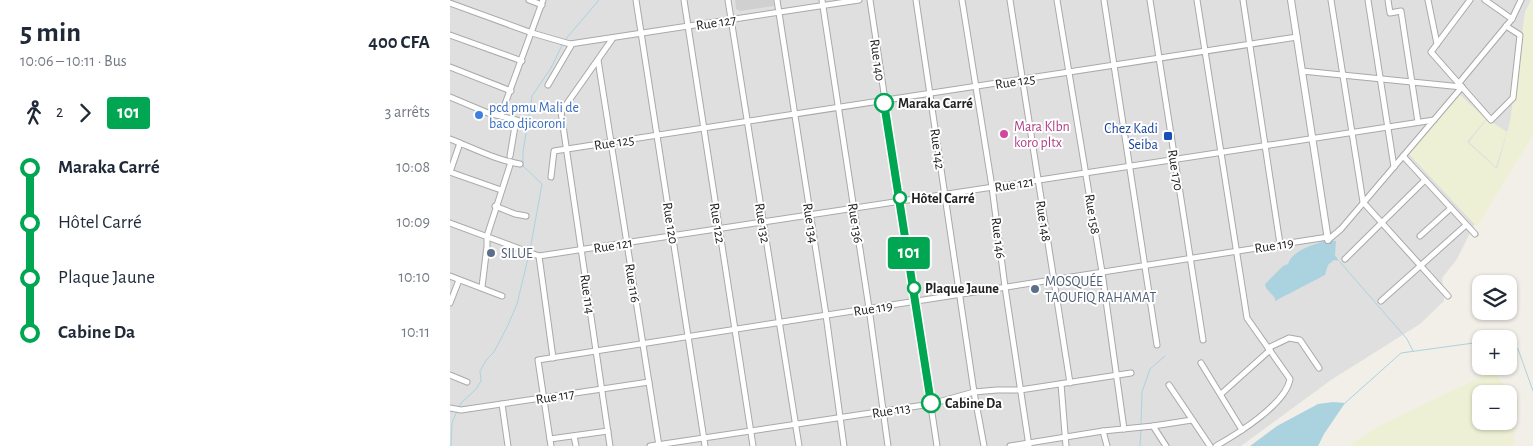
<!DOCTYPE html>
<html lang="fr">
<head>
<meta charset="utf-8">
<style>
  body { margin:0; font-family:"Alegreya Sans",sans-serif; background:#f6f6f7; color:#1f2937; height:100vh; display:flex; flex-direction:column; font-size:19px; white-space:nowrap }
  * { box-sizing:border-box; margin:0 }
  p { font-size:16px; color:#747a83 }
  .icon { flex:none; width:28px; height:28px; fill:none; stroke:currentColor; stroke-width:2; stroke-linecap:round; stroke-linejoin:round }
  .map { position:relative; flex:1; overflow:hidden }
  .panel { display:flex; flex-direction:column; background:#fff; width:450px }
  .panel>* { flex:none }
  .badge { padding:0 10px; border-radius:4px; font-size:18px; line-height:32px }
  .controls { position:absolute; left:1022px; top:275px; display:grid; gap:10px }
  .controls a { display:grid; place-items:center; width:45px; height:45px; border-radius:10px; background:#fff; box-shadow:0 1px 4px #0004; font-size:25px }
  .map>.badge { position:absolute; translate:-50% -50%; box-shadow:0 0 0 2px #fff }
  .legs { display:flex; align-items:center; gap:8px; height:55px; padding:0 20px; font-size:16px }
  .legs p { margin-inline-start:auto }
  .headline { display:flex; align-items:center; justify-content:space-between; height:85px; padding:0 20px }
  h1 { font-size:28px; font-weight:700; line-height:38px }
  ul { padding:0 20px; list-style:none }
  li { display:flex; align-items:center; gap:18px; height:55px; font-size:19px }
  li i { display:grid; place-items:center; width:8px; height:100%; margin:0 6px; background:currentColor }
  li i::after { content:''; width:12px; height:12px; margin:-6px; border:4px solid; border-radius:50%; background:#fff }
  li p { margin-inline-start:auto }
  li:first-child i { background:linear-gradient(#0000 50%,currentColor 0) }
  li:last-child i { background:linear-gradient(currentColor 50%,#0000 0) }
  main { display:flex; flex:1; min-height:0 }
  .map>svg:first-child { display:block }
  .residential { fill:#e0dfdf }
  .religious { fill:#d0d0d0 }
  .farmland { fill:#eef0d5; fill-rule:evenodd }
  .water { fill:#aad3df }
  .lines { fill:none; stroke-linecap:round; stroke-linejoin:round }
  .stream { stroke:#aad3df; stroke-width:1 }
  .minor-casing { stroke:#a9a9a9; stroke-width:7 }
  .tertiary-casing { stroke:#a9a9a9; stroke-width:8 }
  .minor { stroke:#fff; stroke-width:5 }
  .tertiary { stroke:#fff; stroke-width:6 }
  .line-1-casing { stroke:#fff; stroke-width:11 }
  .line-1 { stroke:#00a651; stroke-width:8 }
  .stop-1-dot { fill:#fff; stroke:#00a651; stroke-width:2.5 }
  .shop-dot { fill:#3f7fe0; stroke:#fff; stroke-width:2 }
  .hotel-dot { fill:#d1479c; stroke:#fff; stroke-width:2 }
  .transit-dot { fill:#1a4fb4; stroke:#fff; stroke-width:2 }
  .service-dot { fill:#5c6f8a; stroke:#fff; stroke-width:2 }
  .labels { text-anchor:middle; stroke-width:4; stroke-linejoin:round; paint-order:stroke }
  .street-label { font-size:14px; fill:#222; stroke:#fff }
  .stop-label { font-size:14px; font-weight:bold; fill:#222; stroke:#fff; text-anchor:start }
  .shop-label { font-size:14px; fill:#366cbe; stroke:#fff; text-anchor:start }
  .hotel-label { font-size:14px; fill:#b23c85; stroke:#fff; text-anchor:start }
  .transit-label { font-size:14px; fill:#164399; stroke:#fff; text-anchor:end }
  .service-label { font-size:14px; fill:#4e5e75; stroke:#fff; text-anchor:start }
</style>
</head>
<body>
<main>
<section class="panel">
<div class="headline"><div><h1>5 min</h1><p>10:06 – 10:11 · Bus</p></div><b>400 CFA</b></div>
<div class="legs"><svg class="icon" aria-label="walk" viewBox="0 0 24 24"><circle cx="13" cy="4" r="2"/><path d="M13 8l-2 6 4 7M11 14l-3 7M7 12l3-4h3l4 4"/></svg>2<svg class="icon" aria-label="forward" viewBox="0 0 24 24"><path d="M9 5l7 7-7 7"/></svg><b class="badge" style="background:#00a651;color:#fff">101</b><p>3 arrêts</p></div>
<ul>
<li><i style="color:#00a651"></i><b>Maraka Carré</b><p>10:08</p></li>
<li><i style="color:#00a651"></i><span>Hôtel Carré</span><p>10:09</p></li>
<li><i style="color:#00a651"></i><span>Plaque Jaune</span><p>10:10</p></li>
<li><i style="color:#00a651"></i><b>Cabine Da</b><p>10:11</p></li>
</ul>
</section>
<div class="map">
<svg width="1083" height="446" viewBox="0 0 1083 446">
  <rect width="100%" height="100%" fill="#f2efe9"/>
  <!-- residential -->
  <path class="residential" d="M 0,0 L 1083,0 L 1083,116 L 1045,183 L 1007,259 L 992,278 L 994,301 L 970,324 L 881,380 L 791,446 L 0,446 Z"/>
  <!-- religious -->
  <path class="religious" d="M 285,0 L 323,0 L 324,6 L 290,11 L 286,9 Z"/>
  <!-- farmland -->
  <g class="farmland">
    <path d="M 1081,0 L 1083,0 L 1083,135 L 1027,227 L 959,154 L 1009,94 L 1036,119 L 1017,142 L 1047,169 L 1060,122 L 1075,12 Z"/>
    <path d="M 1037,119 L 1057,132 L 1046,167 L 1019,142 Z"/>
    <path d="M 1043,371 L 1069,402 L 1063,446 L 899,446 L 927,427 ZM 1031,394 L 1059,394 L 1059,421 L 1031,421 Z"/>
  </g>
  <!-- water -->
  <g class="water">
    <path d="M 877,240 L 886,241 L 885,255 L 889,261 L 884,260 L 878,265 L 875,275 L 825,301 L 825,298 L 816,288 L 815,284 L 833,266 L 838,264 C 842,250 866,244 877,240 Z"/>
    <path d="M 883,402 L 895,403 L 874,434 L 868,446 L 800,446 L 827,426 L 868,404 Z"/>
  </g>
  <g class="lines">
    <!-- stream -->
    <g class="stream">
      <path d="M 115,40 L 149,0"/>
      <path d="M 80,250 L 92,184 L 73,166 L 73,152 L 82,96 L 101,68 L 113,43"/>
      <path d="M 890,262 L 957,339 L 963,351"/>
      <path d="M 1059,347 L 1068,349 L 1083,391"/>
      <path d="M 894,404 L 951,353 L 1031,342"/>
      <path d="M 9,407 L 11,403 L 26,389 L 31,381 L 30,371 L 37,359 L 44,352 L 58,325 L 67,304 L 79,254"/>
      <path d="M 691,425 L 692,392 L 700,369 L 715,356"/>
      <path d="M 1,446 L 2,423 L 7,411"/>
      <path d="M 690,446 L 691,429"/>
    </g>
    <!-- minor casing -->
    <g class="minor-casing">
      <g id="minor">
        <path d="M 79,0 L 92,5"/>
        <path d="M 186,0 L 255,446"/>
        <path d="M 234,0 L 303,446"/>
        <path d="M 278,0 L 349,446"/>
        <path d="M 327,0 L 376,315 L 394,446"/>
        <path d="M 372,0 L 419,308 L 438,446"/>
        <path d="M 420,0 L 487,446"/>
        <path d="M 466,0 L 524,392 L 534,446"/>
        <path d="M 512,0 L 542,187 L 555,287 L 579,446"/>
        <path d="M 560,0 L 620,383"/>
        <path d="M 607,0 L 652,272 L 674,429"/>
        <path d="M 654,0 L 707,345"/>
        <path d="M 700,0 L 753,340"/>
        <path d="M 747,0 L 797,318 L 840,379 C 836,404 787,434 766,446"/>
        <path d="M 793,0 L 830,244"/>
        <path d="M 881,0 L 913,202 L 998,296"/>
        <path d="M 918,0 L 944,167"/>
        <path d="M 938,0 L 940,13 L 951,11 L 968,122"/>
        <path d="M 978,0 L 987,44"/>
        <path d="M 1020,0 L 981,52 L 1041,120 L 1063,98 L 1070,35 L 1056,26"/>
        <path d="M 1035,0 L 1062,19"/>
        <path d="M 0,3 L 82,33 L 120,44 L 409,0"/>
        <path d="M 0,35 L 72,61"/>
        <path d="M 148,60 L 209,446"/>
        <path d="M 0,67 L 61,91"/>
        <path d="M 852,71 L 1012,87"/>
        <path d="M 1009,83 L 1062,19 L 1071,0"/>
        <path d="M 98,85 L 122,44"/>
        <path d="M 0,97 L 38,113 L 74,122"/>
        <path d="M 51,115 L 93,0"/>
        <path d="M 0,139 C 23,148 46,160 70,164"/>
        <path d="M 10,143 L 0,172 L 51,190"/>
        <path d="M 60,156 L 66,120"/>
        <path d="M 953,156 L 1025,234"/>
        <path d="M 101,177 L 104,151 L 847,37"/>
        <path d="M 45,206 L 65,214 L 76,216"/>
        <path d="M 0,223 L 89,256 L 984,120"/>
        <path d="M 970,236 L 1001,208"/>
        <path d="M 878,240 L 891,229 L 1012,87"/>
        <path d="M 89,256 L 103,358"/>
        <path d="M 895,259 L 975,180"/>
        <path d="M 0,276 L 52,296"/>
        <path d="M 32,287 L 37,246 L 37,236 L 61,162"/>
        <path d="M 931,301 L 1016,225"/>
        <path d="M 0,303 L 9,280"/>
        <path d="M 818,348 L 839,338 L 850,340 L 869,368"/>
        <path d="M 751,363 L 792,430"/>
        <path d="M 0,375 L 17,382"/>
        <path d="M 611,384 L 616,446"/>
        <path d="M 719,385 L 760,446"/>
        <path d="M 771,394 L 820,350"/>
        <path d="M 52,404 L 58,446"/>
        <path d="M 0,408 L 11,410 L 199,382"/>
        <path d="M 703,426 L 716,446"/>
        <path d="M 653,431 L 657,446"/>
        <path d="M 124,436 L 126,446"/>
        <path d="M 100,439 L 158,431"/>
        <path d="M 101,446 L 88,360 L 878,237"/>
        <path d="M 160,446 L 111,112 L 163,38"/>
        <path d="M 200,446 L 481,404 L 524,392 L 547,390 L 570,390 L 681,373"/>
        <path d="M 560,446 L 653,431 L 703,426 L 742,420"/>
      </g>
    </g>
    <!-- tertiary casing -->
    <g class="tertiary-casing">
      <path id="tertiary" d="M 841,0 L 878,240"/>
    </g>
    <!-- minor -->
    <use href="#minor" class="minor"/>
    <!-- tertiary -->
    <use href="#tertiary" class="tertiary"/>
  </g>
  <g class="lines">
    <!-- line-1 casing -->
    <g class="line-1-casing">
      <path id="line-1" d="M 434,103 L 481,403"/>
    </g>
    <!-- line-1 -->
    <use href="#line-1" class="line-1"/>
  </g>
  <!-- markers -->
  <g class="stop-1-dot">
    <circle cx="434" cy="103" r="9"/>
    <circle cx="450" cy="198" r="6"/>
    <circle cx="464" cy="288" r="6"/>
    <circle cx="481" cy="403" r="9"/>
  </g>
  <circle class="shop-dot" cx="29" cy="115" r="5"/>
  <circle class="hotel-dot" cx="554" cy="134" r="5"/>
  <rect class="transit-dot" x="713" y="131" width="10" height="10" rx="2.5"/>
  <g class="service-dot">
    <circle cx="41" cy="253" r="5"/>
    <circle cx="585" cy="289" r="5"/>
  </g>
  <g class="labels">
    <!-- street labels -->
    <g class="street-label">
      <text transform="translate(266 22) rotate(-9)" y="5">Rue 127</text>
      <text transform="translate(428 60) rotate(82)" y="5">Rue 140</text>
      <text transform="translate(565 81) rotate(-9)" y="5">Rue 125</text>
      <text transform="translate(164 142) rotate(-9)" y="5">Rue 125</text>
      <text transform="translate(488 149) rotate(82)" y="5">Rue 142</text>
      <text transform="translate(726 170) rotate(81)" y="5">Rue 170</text>
      <text transform="translate(564 184) rotate(-9)" y="5">Rue 121</text>
      <text transform="translate(643 214) rotate(81)" y="5">Rue 158</text>
      <text transform="translate(594 221) rotate(81)" y="5">Rue 148</text>
      <text transform="translate(221 223) rotate(81)" y="5">Rue 120</text>
      <text transform="translate(268 223) rotate(81)" y="5">Rue 122</text>
      <text transform="translate(313 223) rotate(81)" y="5">Rue 132</text>
      <text transform="translate(361 223) rotate(81)" y="5">Rue 134</text>
      <text transform="translate(406 223) rotate(81)" y="5">Rue 136</text>
      <text transform="translate(549 238) rotate(83)" y="5">Rue 146</text>
      <text transform="translate(163 245) rotate(-9)" y="5">Rue 121</text>
      <text transform="translate(824 245) rotate(-9)" y="5">Rue 119</text>
      <text transform="translate(183 283) rotate(81)" y="5">Rue 116</text>
      <text transform="translate(138 294) rotate(82)" y="5">Rue 114</text>
      <text transform="translate(423 308) rotate(-9)" y="5">Rue 119</text>
      <text transform="translate(105 396) rotate(-9)" y="5">Rue 117</text>
      <text transform="translate(441 410) rotate(-9)" y="5">Rue 113</text>
    </g>
    <!-- stop labels -->
    <g class="stop-label">
      <text x="448" y="108">Maraka Carré</text>
      <text x="461" y="203">Hôtel Carré</text>
      <text x="475" y="293">Plaque Jaune</text>
      <text x="495" y="408">Cabine Da</text>
    </g>
    <!-- shop labels -->
    <g class="shop-label">
      <text x="39" y="112">pcd pmu Mali de<tspan x="39" dy="16">baco djicoroni</tspan></text>
    </g>
    <!-- hotel labels -->
    <g class="hotel-label">
      <text x="564" y="131">Mara Klbn<tspan x="564" dy="16">koro pltx</tspan></text>
    </g>
    <!-- transit labels -->
    <g class="transit-label">
      <text x="708" y="133">Chez Kadi<tspan x="708" dy="16">Seiba</tspan></text>
    </g>
    <!-- service labels -->
    <g class="service-label">
      <text x="51" y="258">SILUE</text>
      <text x="595" y="286">MOSQUÉE<tspan x="595" dy="16">TAOUFIQ RAHAMAT</tspan></text>
    </g>
  </g>
</svg>
<div class="controls">
<a><svg class="icon" aria-label="layers" viewBox="0 0 24 24"><path d="M12 4l9 5-9 5-9-5zM3 14l9 5 9-5"/></svg></a>
<a>+</a>
<a>−</a>
</div>
<b class="badge" style="left:459px;top:253px;background:#00a651;color:#fff">101</b>
</div>
</main>
</body>
</html>
